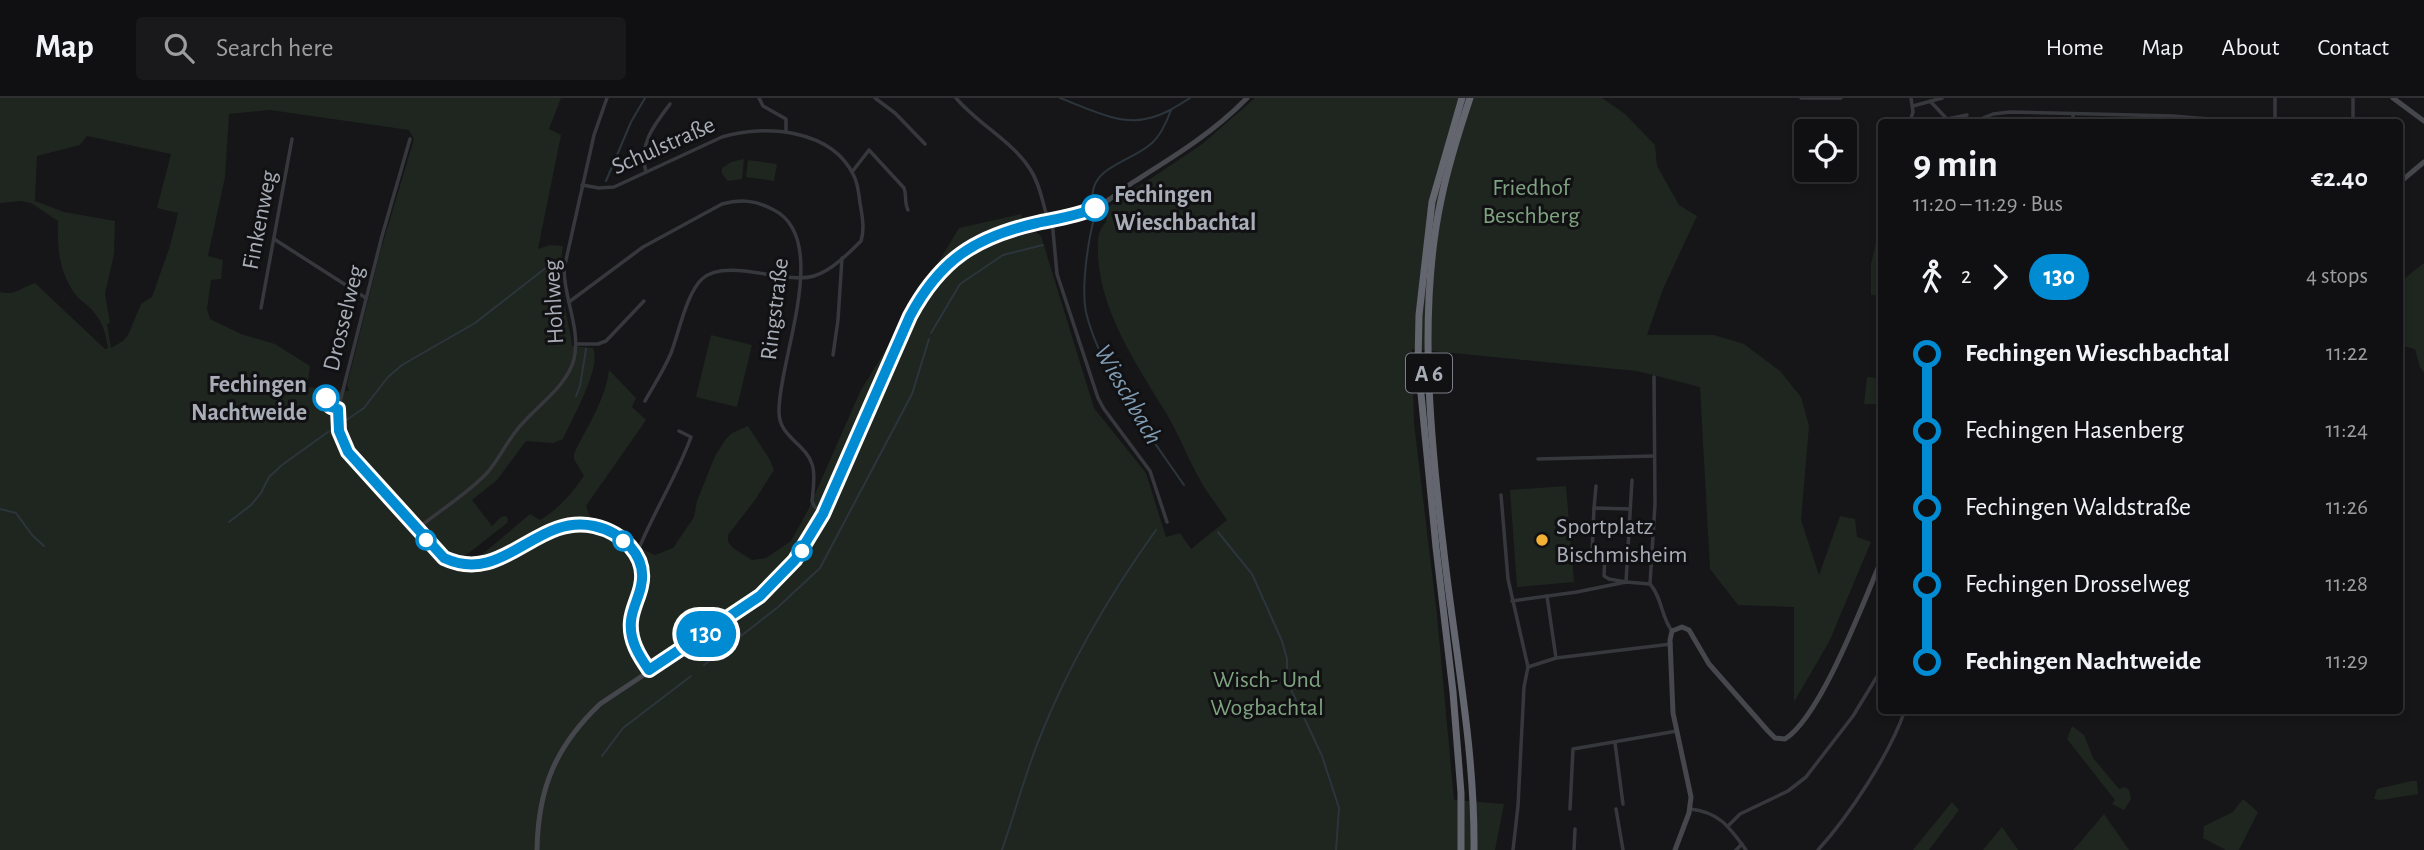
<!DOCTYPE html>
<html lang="en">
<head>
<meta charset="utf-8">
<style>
  body { margin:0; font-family:"Alegreya Sans",sans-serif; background:#19191b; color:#f1f3f6; height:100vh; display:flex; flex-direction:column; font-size:26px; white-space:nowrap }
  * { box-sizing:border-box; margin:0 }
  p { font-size:23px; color:#9c9d9f }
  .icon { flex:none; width:38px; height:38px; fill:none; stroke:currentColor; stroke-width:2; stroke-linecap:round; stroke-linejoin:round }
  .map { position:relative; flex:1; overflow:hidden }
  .details { position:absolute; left:1878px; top:21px; width:525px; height:595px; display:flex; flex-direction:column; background:#101012; border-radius:7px; box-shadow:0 4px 10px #0003,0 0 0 2px #303032 }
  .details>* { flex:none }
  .badge { padding:0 14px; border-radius:23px; font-size:24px; line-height:46px }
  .controls { position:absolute; left:1794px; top:21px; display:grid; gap:14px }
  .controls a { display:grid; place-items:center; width:63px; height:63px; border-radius:7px; background:#101012; box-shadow:0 4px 10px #0003,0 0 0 2px #303032; font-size:35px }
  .map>.badge { position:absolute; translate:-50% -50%; box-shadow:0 0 0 4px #fff }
  .legs { display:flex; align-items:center; gap:10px; height:77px; padding:0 35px; font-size:23px }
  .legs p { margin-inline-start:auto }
  .summary { display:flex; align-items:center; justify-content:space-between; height:119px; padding:0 35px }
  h1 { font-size:38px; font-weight:600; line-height:52px }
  ul { padding:0 35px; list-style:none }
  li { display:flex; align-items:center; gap:24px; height:77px; font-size:26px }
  li i { display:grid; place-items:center; width:10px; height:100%; margin:0 9px; background:currentColor }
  li i::after { content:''; width:18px; height:18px; margin:-9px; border:5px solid; border-radius:50%; background:#101012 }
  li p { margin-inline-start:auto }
  li:first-child i { background:linear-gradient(#0000 50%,currentColor 0) }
  li:last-child i { background:linear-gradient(currentColor 50%,#0000 0) }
  header { display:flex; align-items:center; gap:42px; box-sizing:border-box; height:98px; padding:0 35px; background:#101012; border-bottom:2px solid #303032 }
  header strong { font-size:33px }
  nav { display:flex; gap:38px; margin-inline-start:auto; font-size:24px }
  .search { width:490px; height:63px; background:#19191b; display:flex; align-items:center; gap:18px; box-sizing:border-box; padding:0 24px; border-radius:7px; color:#9c9d9f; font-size:26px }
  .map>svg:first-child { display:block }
  .green { fill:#1e261f; fill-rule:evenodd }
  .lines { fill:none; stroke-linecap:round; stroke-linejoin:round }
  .stream { stroke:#2c353c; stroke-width:2 }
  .street { stroke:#37383d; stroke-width:3.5 }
  .secondary { stroke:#45474d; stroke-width:5 }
  .highway { stroke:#63666e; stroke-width:7 }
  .line-1-casing { stroke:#fff; stroke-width:16 }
  .line-1 { stroke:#008bd2; stroke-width:10 }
  .stop-1-dot { fill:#fff; stroke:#008bd2; stroke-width:3.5 }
  .poi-dot { fill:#f2b134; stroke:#111113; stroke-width:2.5 }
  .labels { text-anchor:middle; stroke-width:6; stroke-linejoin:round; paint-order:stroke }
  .shield { fill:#111113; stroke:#7b7e86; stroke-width:2 }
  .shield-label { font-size:23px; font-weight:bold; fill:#a8adb8 }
  .street-label { font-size:24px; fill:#a8adb8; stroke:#111113 }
  .park-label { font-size:24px; fill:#7fa381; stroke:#111113 }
  .stop-label { font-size:24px; font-weight:bold; fill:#a8adb8; stroke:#111113; text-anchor:start }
  .poi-label { font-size:24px; fill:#a8adb8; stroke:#111113; text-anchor:start }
  .water-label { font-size:26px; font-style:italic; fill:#7f9bb3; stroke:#111113 }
</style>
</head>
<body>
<header>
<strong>Map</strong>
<div class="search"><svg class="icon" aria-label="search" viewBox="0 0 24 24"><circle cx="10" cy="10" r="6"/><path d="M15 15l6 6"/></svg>Search here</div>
<nav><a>Home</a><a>Map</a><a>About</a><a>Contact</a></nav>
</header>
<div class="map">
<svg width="2424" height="752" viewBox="0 0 2424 752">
  <rect width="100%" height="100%" fill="#161618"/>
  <!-- green -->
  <g class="green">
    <path d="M 0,0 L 561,0 L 549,31 L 561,37 L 538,151 L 550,147 L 563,148 C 561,161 560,174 561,187 C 563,208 570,227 572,248 L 593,250 C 602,270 572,320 563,341 L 553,345 L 526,343 L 497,382 L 472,402 L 492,428 L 501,419 L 506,418 L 508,421 L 507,425 L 465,458 L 479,458 L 484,455 L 530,416 L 540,422 C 558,412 572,395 584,378 L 574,361 L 574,356 C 586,330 606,301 609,272 L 636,300 L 632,309 L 646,322 L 586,408 L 590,419 C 614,431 632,448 655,457 L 673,450 L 694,419 L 697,403 L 715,358 L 726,341 L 732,335 L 748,328 L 770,362 L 774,372 L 755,402 L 728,437 L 728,444 L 733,450 L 752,462 L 766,460 L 791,443 L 808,412 L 860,294 L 959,130 L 1021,116 L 1023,125 L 1041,138 L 1094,310 L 1146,375 L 1166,439 L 1180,435 L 1191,451 L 1227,422 C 1219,410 1210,399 1203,387 C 1189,364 1180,338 1166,315 C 1137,267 1102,217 1098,159 C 1098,146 1096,134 1106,124 L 1108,109 L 1201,47 L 1255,0 L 1602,0 L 1625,16 L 1655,47 L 1657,68 L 1679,107 L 1697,118 L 1663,191 L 1647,237 L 1714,237 L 1744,246 L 1780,273 L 1801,299 L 1809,328 L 1801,422 L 1819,477 L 1840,418 L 1855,421 L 1857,439 L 1871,444 L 1829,544 L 1794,604 L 1794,509 L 1738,507 L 1710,471 L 1700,289 L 1637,273 L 1412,251 L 1414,325 L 1437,517 L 1454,702 L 1504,706 L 1495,752 L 0,752 L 0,194 C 15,198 22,189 35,185 L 105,251 L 108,250 C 105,231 101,220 87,207 C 83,204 78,200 75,196 C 59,174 57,149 58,123 L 31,105 L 21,103 L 0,105 ZM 270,12 L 409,32 L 414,41 L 379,158 L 347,287 L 349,293 L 307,289 L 310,268 L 275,246 L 241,236 L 210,221 L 207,211 L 211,182 L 221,181 L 223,162 L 208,158 L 225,79 L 229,16 ZM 87,38 L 171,56 L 157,110 L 178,115 L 170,148 L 152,199 L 141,206 L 128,237 L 123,243 L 111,250 L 107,226 L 110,225 L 105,196 L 114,156 L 115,123 L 64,114 L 35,103 L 37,58 L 80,47 Z"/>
    <path d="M 744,61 L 742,81 L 728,83 L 722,76 L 722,70 L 731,64 Z"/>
    <path d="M 748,62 L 777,66 L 774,83 L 746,79 Z"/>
    <path d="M 1879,131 L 1881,131 L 1881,198 L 1871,197 L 1871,166 Z"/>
    <path d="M 2424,165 L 2424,275 L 2420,269 L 2415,251 L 2399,247 L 2399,185 Z"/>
    <path d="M 711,237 L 752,247 L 737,309 L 696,299 Z"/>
    <path d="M 1867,279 L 1881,280 L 1881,306 L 1864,306 Z"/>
    <path d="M 1566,388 L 1574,484 L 1517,489 L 1510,392 Z"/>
    <path d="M 2072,628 L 2084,637 L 2093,660 L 2119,691 L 2125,689 L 2129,692 L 2131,701 L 2124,712 L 2112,706 L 2115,702 L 2067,641 Z"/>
    <path d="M 2411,683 L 2417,683 L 2418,696 L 2381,702 L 2374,701 L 2377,691 Z"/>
    <path d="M 2243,701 L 2258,714 L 2239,752 L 2226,752 L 2203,740 L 2204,728 L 2233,714 Z"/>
    <path d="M 1952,704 L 1959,712 L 1929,752 L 1913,752 Z"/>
    <path d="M 2104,716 L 2129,752 L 2073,752 L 2077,748 Z"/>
    <path d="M 2002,729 L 2018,752 L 1983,752 Z"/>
  </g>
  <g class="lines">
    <!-- stream -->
    <g class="stream">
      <path d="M 1060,0 C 1085,9 1118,27 1145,21 C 1162,18 1176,9 1190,0"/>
      <path d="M 606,83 L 631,24 L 645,0"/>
      <path d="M 1093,106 C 1087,68 1129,66 1152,45 C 1161,37 1167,23 1171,12"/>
      <path d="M 1095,117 C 1088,142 1081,189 1086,214 C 1099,271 1151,339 1184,387"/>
      <path d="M 931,235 L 960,186 L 1003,157 L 1043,147"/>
      <path d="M 576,298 L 580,288 L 586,251"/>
      <path d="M 342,325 L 364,310 L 388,279 L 402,267 L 475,225 L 547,169 L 559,163"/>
      <path d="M 330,333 L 334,331"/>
      <path d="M 0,411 L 16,415 L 32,437 L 44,448"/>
      <path d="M 229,424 L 251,407 L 261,395 L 269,379 L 282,367 L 328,334"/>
      <path d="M 1218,434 L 1252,476 L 1282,543 L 1287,561 L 1287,583 L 1322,658 L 1339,710 L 1336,752"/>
      <path d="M 704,567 L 778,509 L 820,470 L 912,296 L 929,241"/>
      <path d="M 602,658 L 623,630 L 691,578"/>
      <path d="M 1002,752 C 1015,715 1025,676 1040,639 C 1069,566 1110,496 1156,432"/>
    </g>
    <!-- street -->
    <g class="street">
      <path d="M 759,0 L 763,8 L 786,21 L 786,33"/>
      <path d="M 875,0 L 895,15 L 925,46"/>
      <path d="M 956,0 C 978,26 1012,43 1030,71 C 1040,86 1043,106 1048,122"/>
      <path d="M 1801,0 L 1841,0"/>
      <path d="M 2275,0 L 2275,24"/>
      <path d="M 2353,0 L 2353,24"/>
      <path d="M 1930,3 L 1947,21 L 1967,17"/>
      <path d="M 1913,8 L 1942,0"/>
      <path d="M 1910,24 L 1913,14 L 1911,0"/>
      <path d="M 1973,24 L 1993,16 L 2010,14 L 2173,18 L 2245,24"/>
      <path d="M 2073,24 L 2073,17"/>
      <path d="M 410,41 L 382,138 L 340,304 L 337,322 L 339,333 L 348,354 L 436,454 C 494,498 537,414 597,428 C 623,435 647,459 641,487 C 639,499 632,511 631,523 C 628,541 639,558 649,572"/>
      <path d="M 646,74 C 638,47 654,27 670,6"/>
      <path d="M 852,74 L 869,52 L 904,90 C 907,98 904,104 908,112"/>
      <path d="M 582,87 L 599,90 L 614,89 L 722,39 C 765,26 832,31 854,78 C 858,86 859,96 860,105 C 862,117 865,131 861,143 C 849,155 831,173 814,178 C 786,187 727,159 702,181 C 686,196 679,235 671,255 C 664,272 654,287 645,303"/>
      <path d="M 1052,122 L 1057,176 L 1098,300 L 1104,311 L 1150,373 L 1167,424"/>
      <path d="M 274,141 L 366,200"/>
      <path d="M 569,204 L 643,149 L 722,106 C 741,101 756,102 774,112 C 832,142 778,263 779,314 C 779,339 805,345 812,366 C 816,377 813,392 812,403 L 814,408 L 822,415"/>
      <path d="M 261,210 L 292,41"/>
      <path d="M 576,246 L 598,246 L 606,243 L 644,203"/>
      <path d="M 833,257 L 838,222 L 842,160"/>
      <path d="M 1654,279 L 1655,406 L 1650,486 C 1662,499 1661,519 1672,533"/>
      <path d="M 1538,361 L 1654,358"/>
      <path d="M 1501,397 L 1508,481 L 1528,569 L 1524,589 L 1518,708 L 1513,752"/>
      <path d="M 1594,410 L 1596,388"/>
      <path d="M 416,432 C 439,413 467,396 487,375 C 500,360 508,341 521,327 C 539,306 567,288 574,261 C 581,231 564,201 564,171 L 594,37 L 607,0"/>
      <path d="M 637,455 C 653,415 676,380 691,339 L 679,333"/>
      <path d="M 1605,456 L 1604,478 L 1609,481 L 1626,484 L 1632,382"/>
      <path d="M 1627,456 L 1592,455 L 1594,410 L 1630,411"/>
      <path d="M 1547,498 L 1556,560"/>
      <path d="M 1512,503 L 1577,494 L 1626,484 L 1650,486"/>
      <path d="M 1528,569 L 1556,560 L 1671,546"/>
      <path d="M 1615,645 L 1623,706"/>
      <path d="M 1570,711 L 1573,651 L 1677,633"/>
      <path d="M 1616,711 L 1623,752"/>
      <path d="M 1690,711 C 1720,714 1730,730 1746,752"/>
      <path d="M 1729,727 L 1740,716 L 1788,693 L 1806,679 L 1853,618 L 1881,572"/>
      <path d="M 1574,752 L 1575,731"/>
      <path d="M 1736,752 L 1742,746"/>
      <path d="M 1818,752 C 1849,718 1890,656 1905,612"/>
    </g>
    <!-- secondary -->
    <g class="secondary">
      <path d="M 2393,0 L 2424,23"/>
      <path d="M 2399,85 L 2424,64"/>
      <path d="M 537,752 C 538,691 555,649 600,606 L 740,513 L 777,483 L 795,462 L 823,416 L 910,218 C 940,163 973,140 1033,126 C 1052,121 1073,120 1091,112 C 1107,105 1120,93 1135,83 C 1175,58 1214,34 1247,0"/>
      <path d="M 1675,752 L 1689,715 L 1691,699 L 1673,615 L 1670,542 L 1672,533 L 1682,529 L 1689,532 L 1709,566 L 1768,633 L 1775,640 L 1785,641 C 1821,618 1863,505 1881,463"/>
    </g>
    <!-- highway -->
    <g class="highway">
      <path d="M 1470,0 C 1459,33 1448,68 1441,102 C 1418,209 1430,338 1443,446 C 1454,548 1475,649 1474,752"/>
      <path d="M 1461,752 L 1461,695 L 1453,594 L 1436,449 L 1418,265 L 1419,217 L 1432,104 L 1462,0"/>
    </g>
  </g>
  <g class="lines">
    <!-- line-1 casing -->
    <g class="line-1-casing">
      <path id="line-1" d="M 326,300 L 331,309 L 338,311 L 339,333 L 348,354 L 444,460 C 504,488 536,415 594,428 C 621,434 648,457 641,488 C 639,499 632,511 631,523 C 629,542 639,558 649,572 L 760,498 L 795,462 L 823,416 L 910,218 C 940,162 975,139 1037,125 C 1056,121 1077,118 1095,110"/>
    </g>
    <!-- line-1 -->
    <use href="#line-1" class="line-1"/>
  </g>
  <!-- markers -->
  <g class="stop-1-dot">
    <circle cx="1095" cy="110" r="12"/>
    <circle cx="326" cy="300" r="12"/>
    <circle cx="426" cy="442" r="9"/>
    <circle cx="623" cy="443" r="9"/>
    <circle cx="802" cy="453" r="9"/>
  </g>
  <circle class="poi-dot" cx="1542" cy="442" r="7"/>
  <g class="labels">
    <!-- shield labels -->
    <rect class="shield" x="1406" y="255.5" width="46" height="39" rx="5"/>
    <g class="shield-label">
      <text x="1429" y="283">A 6</text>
    </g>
    <!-- street labels -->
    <g class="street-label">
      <text transform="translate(663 47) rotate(-24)" y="8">Schulstraße</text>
      <text transform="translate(259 122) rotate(-79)" y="8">Finkenweg</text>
      <text transform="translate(553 204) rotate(-93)" y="8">Hohlweg</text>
      <text transform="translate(774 211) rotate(-83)" y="8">Ringstraße</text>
      <text transform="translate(343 220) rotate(-76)" y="8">Drosselweg</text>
    </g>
    <!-- park labels -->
    <g class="park-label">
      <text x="1531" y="97">Friedhof<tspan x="1531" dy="28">Beschberg</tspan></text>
      <text x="1267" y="589">Wisch- Und<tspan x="1267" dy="28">Wogbachtal</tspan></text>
    </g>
    <!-- stop labels -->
    <g class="stop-label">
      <text x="1114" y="104">Fechingen<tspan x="1114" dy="28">Wieschbachtal</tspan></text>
      <text x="307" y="294" text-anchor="end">Fechingen<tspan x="307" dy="28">Nachtweide</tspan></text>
    </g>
    <!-- poi labels -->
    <g class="poi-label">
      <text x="1556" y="436">Sportplatz<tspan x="1556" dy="28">Bischmisheim</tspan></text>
    </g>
    <!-- water labels -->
    <g class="water-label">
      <text transform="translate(1129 296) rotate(60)" y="9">Wieschbach</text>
    </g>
  </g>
</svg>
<div class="controls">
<a><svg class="icon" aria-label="locate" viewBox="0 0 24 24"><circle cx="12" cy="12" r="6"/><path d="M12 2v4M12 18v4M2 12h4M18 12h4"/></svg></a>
</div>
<b class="badge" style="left:706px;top:536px;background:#008bd2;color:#fff">130</b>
<section class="details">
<div class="summary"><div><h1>9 min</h1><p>11:20 – 11:29 · Bus</p></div><b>€2.40</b></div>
<div class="legs"><svg class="icon" aria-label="walk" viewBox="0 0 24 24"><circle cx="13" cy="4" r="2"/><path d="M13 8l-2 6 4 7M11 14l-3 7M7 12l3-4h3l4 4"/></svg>2<svg class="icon" aria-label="forward" viewBox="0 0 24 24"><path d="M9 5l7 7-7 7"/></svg><b class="badge" style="background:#008bd2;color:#fff">130</b><p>4 stops</p></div>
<ul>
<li><i style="color:#008bd2"></i><b>Fechingen Wieschbachtal</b><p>11:22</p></li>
<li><i style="color:#008bd2"></i><span>Fechingen Hasenberg</span><p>11:24</p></li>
<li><i style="color:#008bd2"></i><span>Fechingen Waldstraße</span><p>11:26</p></li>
<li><i style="color:#008bd2"></i><span>Fechingen Drosselweg</span><p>11:28</p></li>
<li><i style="color:#008bd2"></i><b>Fechingen Nachtweide</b><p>11:29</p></li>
</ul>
</section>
</div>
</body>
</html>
